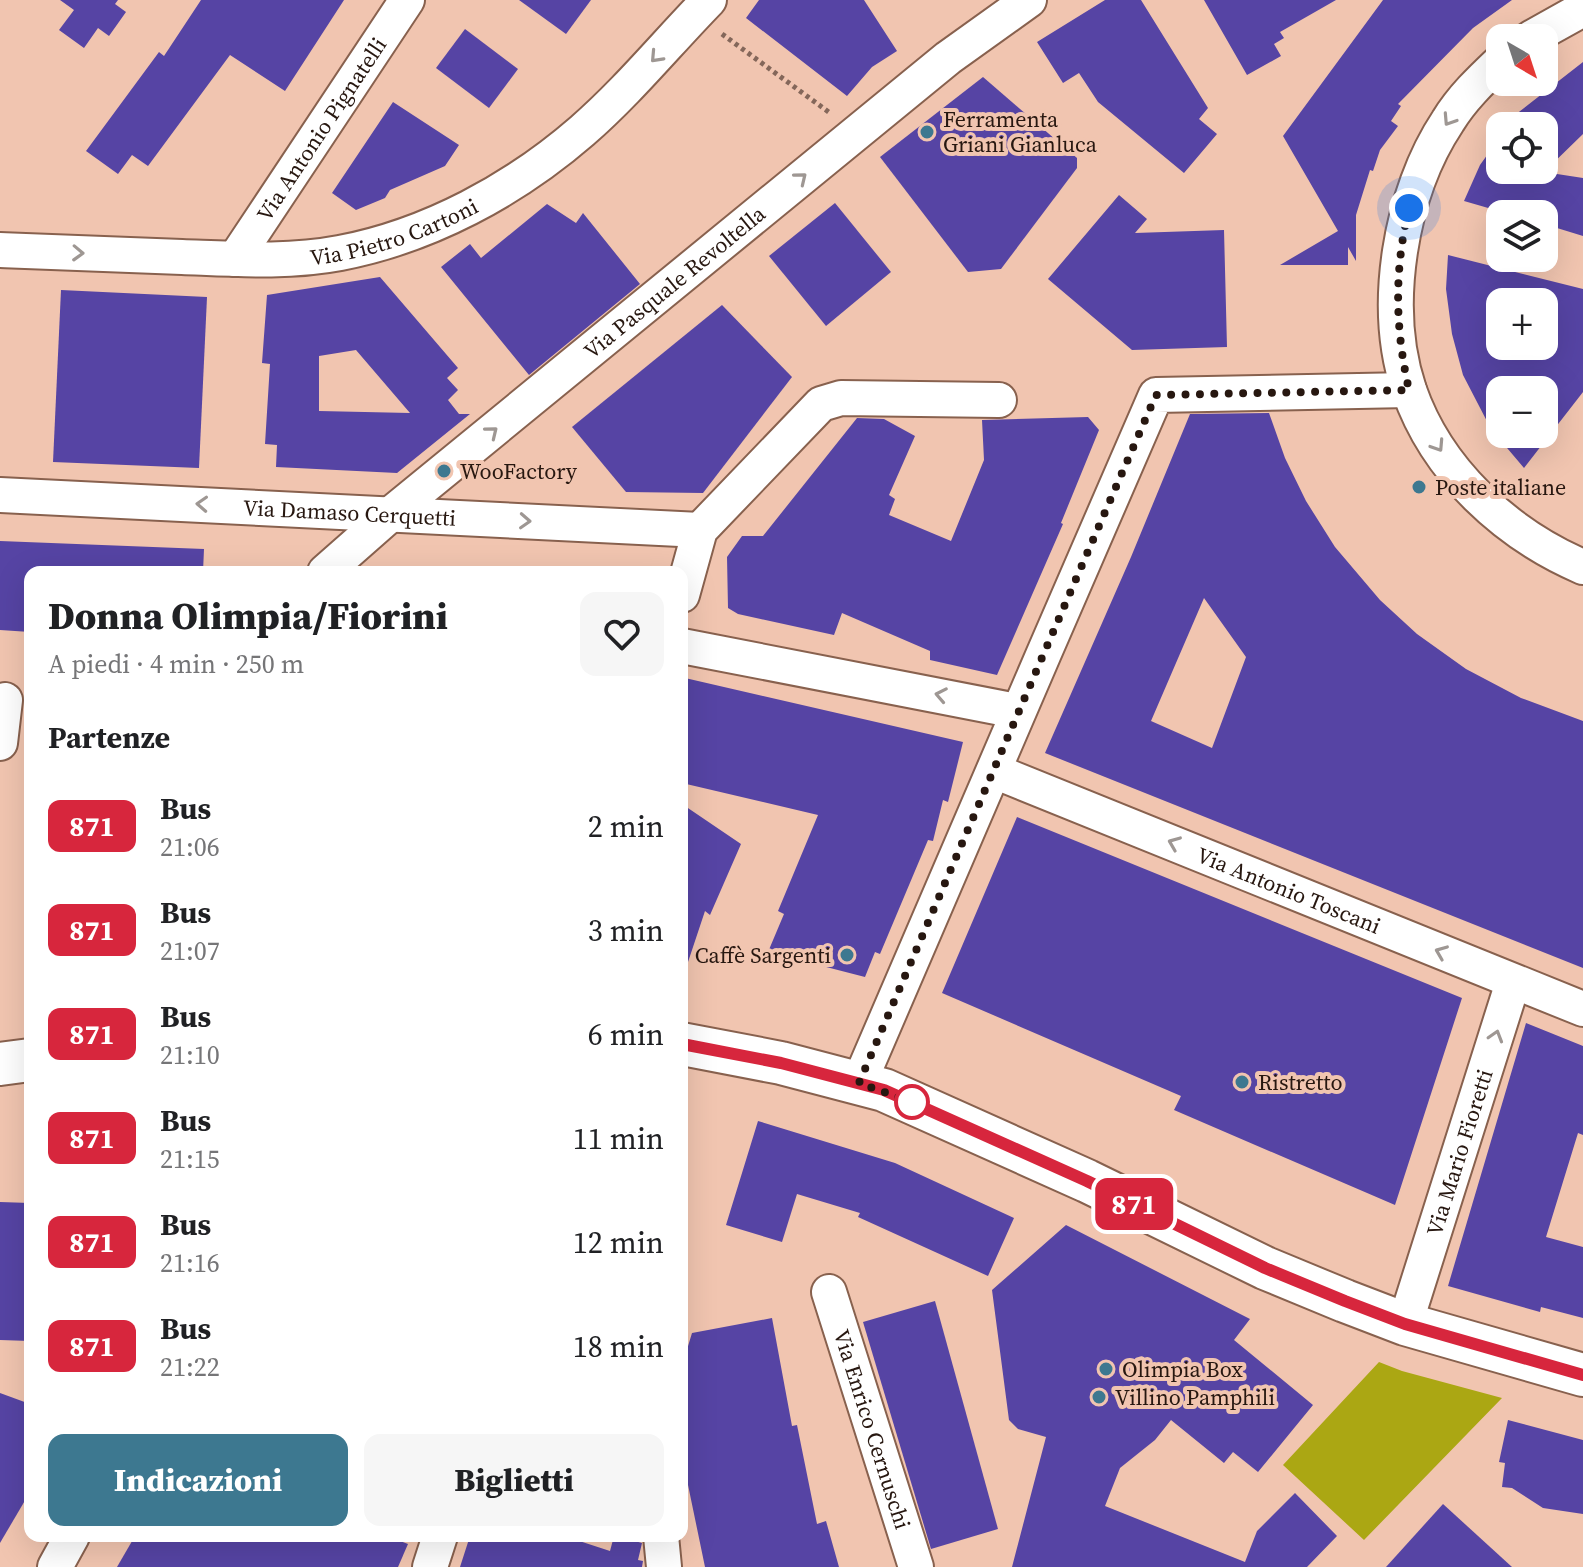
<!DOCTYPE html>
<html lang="it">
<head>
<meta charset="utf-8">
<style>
  body { margin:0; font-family:"Source Serif 4",serif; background:#f6f6f6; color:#202124; height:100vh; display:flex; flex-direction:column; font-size:30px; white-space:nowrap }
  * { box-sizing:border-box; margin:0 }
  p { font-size:26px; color:#757577 }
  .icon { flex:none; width:44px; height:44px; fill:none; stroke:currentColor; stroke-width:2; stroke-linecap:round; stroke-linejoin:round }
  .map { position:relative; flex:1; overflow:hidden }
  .side { position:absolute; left:24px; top:566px; width:664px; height:976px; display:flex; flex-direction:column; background:#fff; border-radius:16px; box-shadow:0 8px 32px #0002 }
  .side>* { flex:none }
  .badge { padding:0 16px; border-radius:12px; font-size:28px; line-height:52px }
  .needle { width:52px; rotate:141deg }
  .buttons { position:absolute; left:1486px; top:24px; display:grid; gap:16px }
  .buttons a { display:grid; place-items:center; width:72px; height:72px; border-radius:16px; background:#fff; box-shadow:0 8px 32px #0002; font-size:40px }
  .you { position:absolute; width:40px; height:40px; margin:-20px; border:6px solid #fff; border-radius:50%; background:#1a73e8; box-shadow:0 0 0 12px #1a73e833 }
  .map>.badge { position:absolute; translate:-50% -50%; box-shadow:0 0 0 4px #fff }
  h2 { padding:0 24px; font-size:30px; line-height:72px }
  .round { display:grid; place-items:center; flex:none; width:84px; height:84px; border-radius:16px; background:#f6f6f6 }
  .summary { display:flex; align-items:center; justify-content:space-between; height:136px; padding:0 24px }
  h1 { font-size:38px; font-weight:800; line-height:60px }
  .cta { display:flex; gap:16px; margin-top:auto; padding:16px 24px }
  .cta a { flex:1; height:92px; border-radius:16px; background:#3d7890; color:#fff; font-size:32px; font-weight:800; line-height:92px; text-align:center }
  .cta a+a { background:#f6f6f6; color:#202124 }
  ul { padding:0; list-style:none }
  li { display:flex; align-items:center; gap:24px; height:104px; padding:0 24px }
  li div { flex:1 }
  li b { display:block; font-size:30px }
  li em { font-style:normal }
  li .badge { min-width:88px; font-weight:700; text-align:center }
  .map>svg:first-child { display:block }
  .forest { fill:#aba713 }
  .building { fill:#5644a4; fill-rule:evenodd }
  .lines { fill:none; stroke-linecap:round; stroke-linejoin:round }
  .minor-casing { stroke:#88614e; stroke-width:38 }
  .tertiary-casing { stroke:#88614e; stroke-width:46 }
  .path { stroke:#84675a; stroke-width:5; stroke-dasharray:4 4; stroke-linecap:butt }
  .minor { stroke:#fff; stroke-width:34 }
  .tertiary { stroke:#fff; stroke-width:42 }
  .oneway { stroke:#9e9793 }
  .line-casing { stroke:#fff; stroke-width:18 }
  .line { stroke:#d7263d; stroke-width:12 }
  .walk { stroke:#271710; stroke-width:8; stroke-dasharray:0 14.4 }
  .poi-dot { fill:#3d7890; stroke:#f1c5b0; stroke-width:3 }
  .stop-dot { fill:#fff; stroke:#d7263d; stroke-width:4 }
  .labels { text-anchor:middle; stroke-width:8; stroke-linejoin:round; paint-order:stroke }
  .poi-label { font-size:22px; fill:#271710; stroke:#f1c5b0; text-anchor:start }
  .street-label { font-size:22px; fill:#271710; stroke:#f1c5b0 }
</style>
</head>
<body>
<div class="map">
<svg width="1583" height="1567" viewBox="0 0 1583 1567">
  <rect width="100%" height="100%" fill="#f1c5b0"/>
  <!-- forest -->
  <path class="forest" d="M 1379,1362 L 1402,1371 L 1502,1398 L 1364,1540 L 1283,1465 Z"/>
  <!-- building -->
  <g class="building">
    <path d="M 60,0 L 118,0 L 115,4 L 126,12 L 109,36 L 98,28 L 84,48 L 59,30 L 74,10 Z"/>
    <path d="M 201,0 L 344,0 L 285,91 L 230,55 L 148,166 L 132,155 L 118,174 L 86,151 L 159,52 L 164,56 Z"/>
    <path d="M 519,0 L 591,0 L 566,34 Z"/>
    <path d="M 759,0 L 864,0 L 897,51 L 872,67 L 847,96 L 746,18 Z"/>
    <path d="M 1105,0 L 1141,0 L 1208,108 L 1199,119 L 1217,134 L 1184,173 L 1098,102 L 1079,73 L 1063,83 L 1037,42 Z"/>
    <path d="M 1204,0 L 1336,0 L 1280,32 L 1284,38 L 1274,44 L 1281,56 L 1247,75 Z"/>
    <path d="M 1383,0 L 1512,0 L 1473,28 L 1398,104 L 1401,106 L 1391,121 L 1398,126 L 1380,150 L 1373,171 L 1370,170 L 1356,215 L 1356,261 L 1348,247 L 1348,265 L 1280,265 L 1338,231 L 1283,136 Z"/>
    <path d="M 465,29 L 518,69 L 489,108 L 436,68 Z"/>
    <path d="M 1583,62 L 1583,134 L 1544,172 L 1583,178 L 1583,236 L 1544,224 L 1544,214 L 1509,214 L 1464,201 L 1480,165 L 1500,137 L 1500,170 L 1544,170 L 1544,126 L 1507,126 L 1515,115 Z"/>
    <path d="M 983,77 L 1077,158 L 1077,168 L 1001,269 L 968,272 L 880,157 Z"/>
    <path d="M 393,102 L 459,145 L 445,166 L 390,190 L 385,198 L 356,210 L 332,193 Z"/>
    <path d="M 1119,195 L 1147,219 L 1135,233 L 1224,230 L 1227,347 L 1132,350 L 1048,279 Z"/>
    <path d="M 835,203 L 891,272 L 826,326 L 769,256 Z"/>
    <path d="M 547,204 L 576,223 L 583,213 L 640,284 L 529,375 L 441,267 L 470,244 L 481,258 Z"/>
    <path d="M 1448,255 L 1583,289 L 1583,392 L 1524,468 L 1491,429 L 1463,375 L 1452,334 L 1446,289 ZM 1500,302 L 1544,302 L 1544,346 L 1500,346 ZM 1500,390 L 1544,390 L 1544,434 L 1500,434 Z"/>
    <path d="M 380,277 L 458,368 L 447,378 L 458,390 L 448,400 L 459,414 L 470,414 L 397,473 L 276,467 L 277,445 L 265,444 L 270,364 L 262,363 L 267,295 ZM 356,350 L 410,413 L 319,411 L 319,356 Z"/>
    <path d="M 61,290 L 207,297 L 199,468 L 53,462 Z"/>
    <path d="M 722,305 L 792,377 L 703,493 L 626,492 L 572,427 Z"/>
    <path d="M 1269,413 L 1285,458 L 1306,501 L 1335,547 L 1380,600 L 1417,634 L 1466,669 L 1521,698 L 1583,721 L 1583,968 L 1045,753 L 1131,557 L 1190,414 ZM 1204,598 L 1246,657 L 1212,748 L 1151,721 Z"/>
    <path d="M 1088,417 L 1099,430 L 1061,523 L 1063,524 L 997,675 L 930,660 L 930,651 L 842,613 L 834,635 L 738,614 L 728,608 L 727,557 L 742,536 L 763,536 L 857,418 L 884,419 L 915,436 L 889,495 L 895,499 L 889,515 L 951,541 L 984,460 L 982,420 Z"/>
    <path d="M 0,541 L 204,549 L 203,572 L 30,572 L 30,632 L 0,630 Z"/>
    <path d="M 685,678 L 963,742 L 948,802 L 943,800 L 933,841 L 928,840 L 880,954 L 875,952 L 865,977 L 768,952 L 784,914 L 778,911 L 818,815 L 682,783 L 682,692 Z"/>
    <path d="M 682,804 L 741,844 L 710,915 L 705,911 L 687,965 L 682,964 Z"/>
    <path d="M 1017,817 L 1462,998 L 1395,1205 L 1174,1110 L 1181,1096 L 942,993 Z"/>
    <path d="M 1526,1023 L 1583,1046 L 1583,1135 L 1578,1133 L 1546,1237 L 1583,1247 L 1583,1318 L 1541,1307 L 1540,1312 L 1448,1286 Z"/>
    <path d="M 758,1121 L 895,1163 L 1014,1218 L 988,1276 L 858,1217 L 860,1213 L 797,1194 L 782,1242 L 726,1225 Z"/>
    <path d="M 0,1202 L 30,1203 L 30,1341 L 0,1340 Z"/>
    <path d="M 1066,1225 L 1250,1319 L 1234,1340 L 1313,1405 L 1258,1472 L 1233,1452 L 1224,1463 L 1171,1420 L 1155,1440 L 1120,1468 L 1105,1506 L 1245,1562 L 1257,1531 L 1295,1493 L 1337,1536 L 1307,1567 L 1012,1567 L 1046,1437 L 1018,1429 L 1009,1420 L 992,1290 Z"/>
    <path d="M 935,1301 L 998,1529 L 931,1549 L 863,1322 Z"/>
    <path d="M 772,1318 L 792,1426 L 797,1425 L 817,1524 L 826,1521 L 839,1567 L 705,1567 L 682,1456 L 682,1366 L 692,1333 Z"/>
    <path d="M 0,1393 L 30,1404 L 30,1492 L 0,1543 Z"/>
    <path d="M 1508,1420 L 1583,1440 L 1583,1514 L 1543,1508 L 1512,1488 L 1502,1487 L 1505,1463 L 1499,1462 Z"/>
    <path d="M 1443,1504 L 1512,1567 L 1386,1567 Z"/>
    <path d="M 135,1536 L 387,1536 L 408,1544 L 398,1567 L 117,1567 Z"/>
    <path d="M 470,1536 L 564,1536 L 610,1551 L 614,1536 L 617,1536 L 642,1543 L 638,1560 L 643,1561 L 642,1567 L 460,1567 Z"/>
  </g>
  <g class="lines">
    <!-- minor casing -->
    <g class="minor-casing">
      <g id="minor">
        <path d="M 1531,38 L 1583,9"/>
        <path d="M 1500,62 C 1481,80 1462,98 1448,121 C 1400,193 1381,307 1409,390 C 1437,471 1506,534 1583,567"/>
        <path id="s1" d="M 0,250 C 61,252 122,255 182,257 C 235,259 288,263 340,253 C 429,236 514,190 582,131 C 628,91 667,43 709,0"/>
        <path id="s2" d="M 235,259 L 407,0"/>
        <path id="s3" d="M 0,495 L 700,530"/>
        <path id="s4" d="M 325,572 L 392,513 L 948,58 L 1029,0"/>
        <path d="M 682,595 L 700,530 L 821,404 L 841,398 L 999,400"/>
        <path d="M 682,646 L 1017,711"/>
        <path d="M 0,743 L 5,700"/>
        <path id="s5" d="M 994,771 L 1583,1009"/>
        <path d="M 859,1083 C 958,853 1056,624 1156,395 L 1409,390"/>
        <path id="s6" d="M 829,1292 L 916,1567"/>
        <path id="s7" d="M 1405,1324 L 1513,982"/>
        <path d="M 661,1536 L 664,1567"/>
        <path d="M 55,1567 L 72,1536"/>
        <path d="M 430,1567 L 440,1536"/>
      </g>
    </g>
    <!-- tertiary casing -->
    <g class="tertiary-casing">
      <g id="tertiary">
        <path d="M 682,1044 L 781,1063 L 884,1090 L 1087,1181 L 1265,1268 L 1345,1301 L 1405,1324 L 1583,1375"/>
        <path d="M 0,1064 L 30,1060"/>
      </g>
    </g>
    <!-- path -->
    <path class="path" d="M 722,34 L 830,113"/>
    <!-- minor -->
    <use href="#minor" class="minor"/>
    <!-- tertiary -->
    <use href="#tertiary" class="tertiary"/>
  </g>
  <!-- one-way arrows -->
  <defs><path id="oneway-chevron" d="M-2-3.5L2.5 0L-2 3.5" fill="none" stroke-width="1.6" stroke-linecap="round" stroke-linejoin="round" transform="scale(2)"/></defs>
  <g class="oneway">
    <use href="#oneway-chevron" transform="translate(656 57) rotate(133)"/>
    <use href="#oneway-chevron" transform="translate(1449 120) rotate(123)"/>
    <use href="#oneway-chevron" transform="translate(801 178) rotate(-39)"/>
    <use href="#oneway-chevron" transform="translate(78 253) rotate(2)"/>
    <use href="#oneway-chevron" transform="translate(492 432) rotate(-39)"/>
    <use href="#oneway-chevron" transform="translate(1438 446) rotate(57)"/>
    <use href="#oneway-chevron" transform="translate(202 504) rotate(-177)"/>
    <use href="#oneway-chevron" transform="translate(525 521) rotate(3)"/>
    <use href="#oneway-chevron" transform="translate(941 695) rotate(-169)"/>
    <use href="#oneway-chevron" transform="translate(1174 843) rotate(-158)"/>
    <use href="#oneway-chevron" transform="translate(1441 952) rotate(-158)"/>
    <use href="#oneway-chevron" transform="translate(1496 1036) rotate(-73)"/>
  </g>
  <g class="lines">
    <!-- line casing -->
    <g class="line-casing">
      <path id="line" d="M 682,1044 L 781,1063 L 884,1090 L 1087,1181 L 1265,1268 L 1345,1301 L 1405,1324 L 1583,1375"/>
    </g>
    <!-- line -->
    <use href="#line" class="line"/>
    <!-- walk -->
    <path class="walk" d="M 912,1102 L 859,1083 C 958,853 1056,624 1156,395 L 1409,390 C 1395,328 1394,270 1409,208"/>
  </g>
  <!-- markers -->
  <g class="poi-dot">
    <circle cx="927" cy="132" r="8"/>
    <circle cx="444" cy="471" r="8"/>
    <circle cx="1419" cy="487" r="8"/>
    <circle cx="847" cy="955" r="8"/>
    <circle cx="1242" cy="1082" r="8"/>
    <circle cx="1106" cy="1369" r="8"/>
    <circle cx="1099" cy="1397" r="8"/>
  </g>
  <circle class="stop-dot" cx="912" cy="1102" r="16"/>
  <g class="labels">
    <!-- poi labels -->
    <g class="poi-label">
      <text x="943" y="127">Ferramenta<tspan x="943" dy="25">Griani Gianluca</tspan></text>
      <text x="460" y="479">WooFactory</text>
      <text x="1435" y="495">Poste italiane</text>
      <text x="831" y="963" text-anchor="end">Caffè Sargenti</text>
      <text x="1258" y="1090">Ristretto</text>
      <text x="1122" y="1377">Olimpia Box</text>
      <text x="1115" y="1405">Villino Pamphili</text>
    </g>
    <!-- street labels -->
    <g class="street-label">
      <text dy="8" stroke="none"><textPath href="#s2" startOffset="156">Via Antonio Pignatelli</textPath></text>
      <text dy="8" stroke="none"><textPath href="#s1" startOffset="398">Via Pietro Cartoni</textPath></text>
      <text dy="8" stroke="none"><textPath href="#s4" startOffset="454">Via Pasquale Revoltella</textPath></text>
      <text dy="8" stroke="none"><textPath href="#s3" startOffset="350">Via Damaso Cerquetti</textPath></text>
      <text dy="8" stroke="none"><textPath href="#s5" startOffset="318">Via Antonio Toscani</textPath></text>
      <text dy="8" stroke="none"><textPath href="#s7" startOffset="180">Via Mario Fioretti</textPath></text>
      <text dy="8" stroke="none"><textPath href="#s6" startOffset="144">Via Enrico Cernuschi</textPath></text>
    </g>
  </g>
</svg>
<div class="buttons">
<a><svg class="needle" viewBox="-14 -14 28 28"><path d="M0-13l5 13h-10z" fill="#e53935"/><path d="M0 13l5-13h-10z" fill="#757577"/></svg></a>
<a><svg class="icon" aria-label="locate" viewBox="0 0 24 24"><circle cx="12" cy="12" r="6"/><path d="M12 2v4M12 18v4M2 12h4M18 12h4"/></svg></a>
<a><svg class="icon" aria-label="layers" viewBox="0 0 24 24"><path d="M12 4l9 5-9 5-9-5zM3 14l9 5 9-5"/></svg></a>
<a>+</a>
<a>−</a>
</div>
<div class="you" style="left:1409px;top:208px"></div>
<b class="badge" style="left:1134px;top:1204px;background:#d7263d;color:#fff">871</b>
<section class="side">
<div class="summary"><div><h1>Donna Olimpia/Fiorini</h1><p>A piedi · 4 min · 250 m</p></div><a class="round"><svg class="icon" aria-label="heart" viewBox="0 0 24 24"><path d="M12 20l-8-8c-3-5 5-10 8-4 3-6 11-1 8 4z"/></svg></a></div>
<h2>Partenze</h2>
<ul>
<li><span class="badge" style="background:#d7263d;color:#fff">871</span><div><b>Bus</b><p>21:06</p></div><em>2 min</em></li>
<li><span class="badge" style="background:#d7263d;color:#fff">871</span><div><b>Bus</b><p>21:07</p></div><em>3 min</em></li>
<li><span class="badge" style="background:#d7263d;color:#fff">871</span><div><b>Bus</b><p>21:10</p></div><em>6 min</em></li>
<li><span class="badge" style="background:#d7263d;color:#fff">871</span><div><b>Bus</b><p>21:15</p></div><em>11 min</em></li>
<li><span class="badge" style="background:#d7263d;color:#fff">871</span><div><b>Bus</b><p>21:16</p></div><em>12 min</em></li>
<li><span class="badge" style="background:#d7263d;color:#fff">871</span><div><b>Bus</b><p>21:22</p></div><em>18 min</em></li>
</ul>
<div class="cta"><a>Indicazioni</a><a>Biglietti</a></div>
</section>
</div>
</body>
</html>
